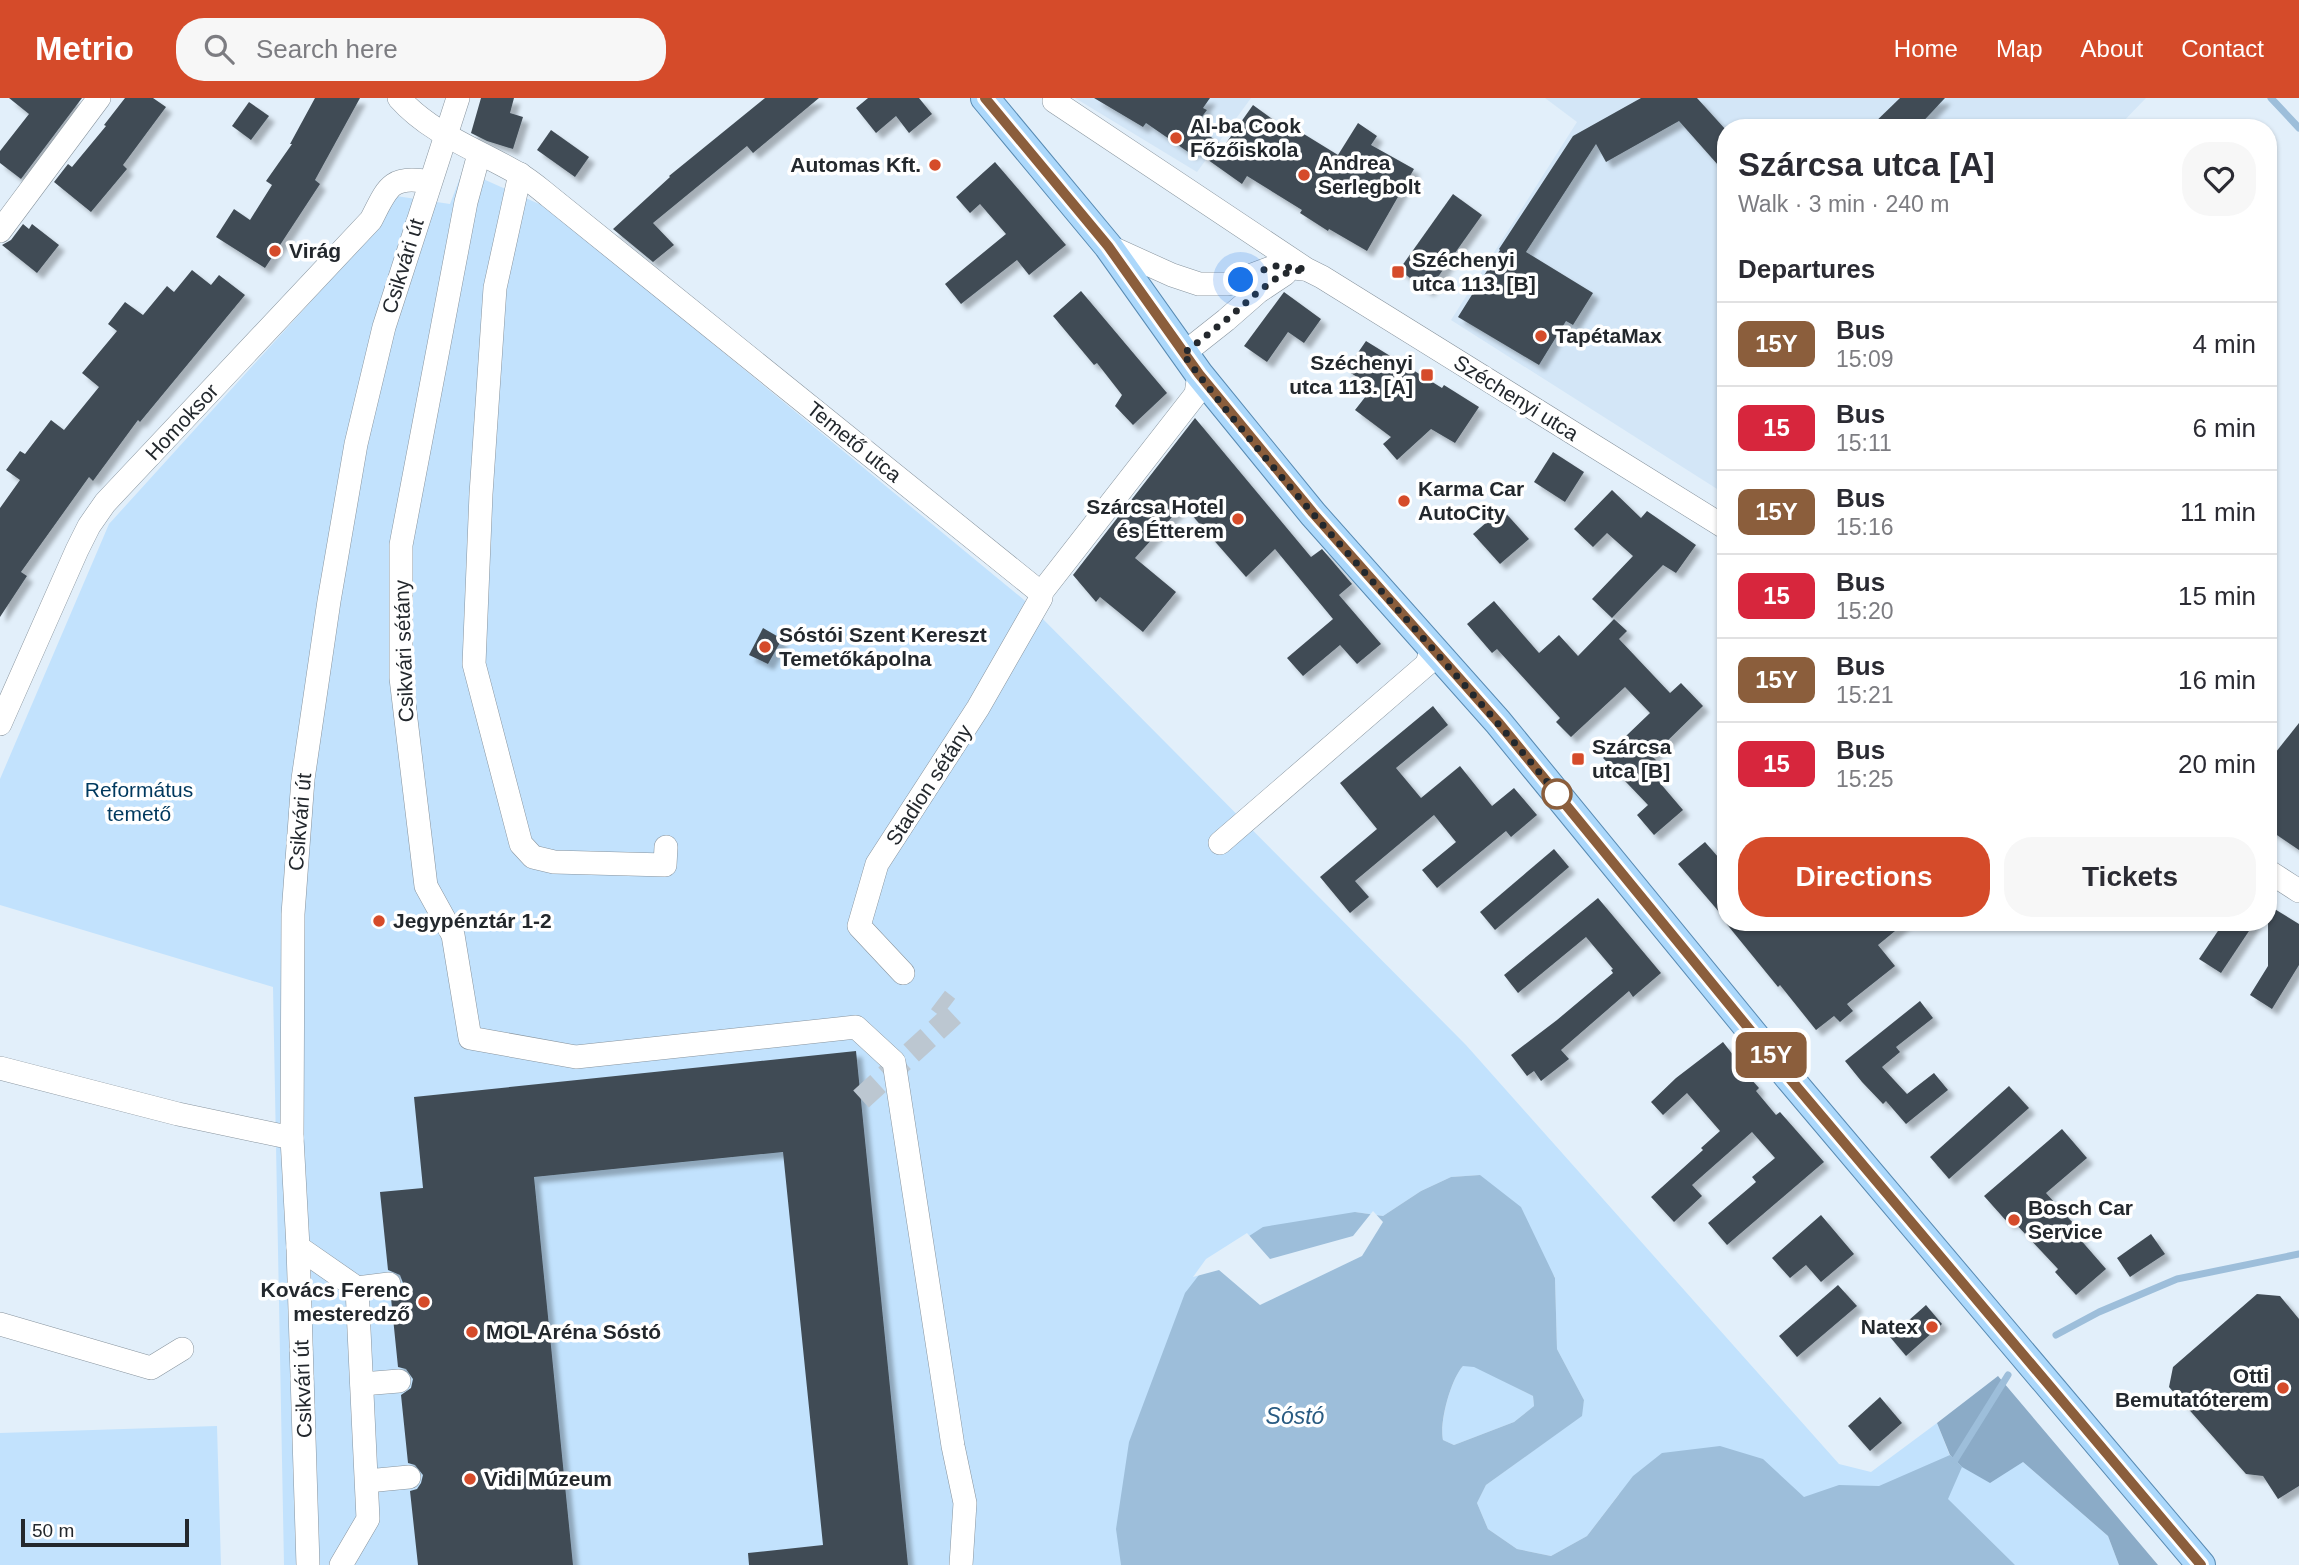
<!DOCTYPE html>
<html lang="en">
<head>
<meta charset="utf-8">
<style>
  body { margin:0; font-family:Arial,sans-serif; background:#f7f7f7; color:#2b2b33; height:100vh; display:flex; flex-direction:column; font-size:26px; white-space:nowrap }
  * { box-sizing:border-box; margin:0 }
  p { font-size:23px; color:#7c7c81 }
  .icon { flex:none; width:38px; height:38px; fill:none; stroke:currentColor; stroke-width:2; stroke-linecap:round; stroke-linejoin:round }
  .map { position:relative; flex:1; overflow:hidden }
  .details { position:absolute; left:1717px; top:21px; width:560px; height:812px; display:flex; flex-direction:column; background:#fff; border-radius:28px; box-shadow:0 2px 5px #0004 }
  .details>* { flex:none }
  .badge { padding:0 14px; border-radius:10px; font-size:24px; line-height:46px }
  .scale { position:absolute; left:21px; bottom:18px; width:168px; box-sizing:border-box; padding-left:7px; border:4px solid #23282d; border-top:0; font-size:19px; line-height:24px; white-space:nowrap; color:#23282d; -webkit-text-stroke:5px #fff; paint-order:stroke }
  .you { position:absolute; width:35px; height:35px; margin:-18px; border:5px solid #fff; border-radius:50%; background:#1a73e8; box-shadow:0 0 0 10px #1a73e833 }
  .map>.badge { position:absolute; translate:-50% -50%; box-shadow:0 0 0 4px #fff }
  h2 { padding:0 21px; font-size:26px; line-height:63px }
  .round { display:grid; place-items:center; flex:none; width:74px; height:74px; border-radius:28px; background:#f7f7f7 }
  .head { display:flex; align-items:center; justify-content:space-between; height:119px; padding:0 21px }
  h1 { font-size:33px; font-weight:600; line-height:52px }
  .action { display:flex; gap:14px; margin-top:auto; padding:14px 21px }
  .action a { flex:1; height:80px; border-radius:28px; background:#d54b2a; color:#fff; font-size:28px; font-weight:600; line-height:80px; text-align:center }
  .action a+a { background:#f7f7f7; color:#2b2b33 }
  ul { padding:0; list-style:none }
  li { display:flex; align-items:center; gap:21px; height:84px; padding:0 21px; border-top:2px solid #e1e1e2 }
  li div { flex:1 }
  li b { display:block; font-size:26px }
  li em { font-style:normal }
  li .badge { min-width:77px; font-weight:700; text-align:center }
  header { display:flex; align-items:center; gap:42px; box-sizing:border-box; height:98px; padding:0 35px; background:#d54b2a; color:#fff }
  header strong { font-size:33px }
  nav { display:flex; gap:38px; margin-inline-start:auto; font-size:24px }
  .search { width:490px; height:63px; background:#f7f7f7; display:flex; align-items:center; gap:18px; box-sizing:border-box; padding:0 24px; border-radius:28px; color:#7c7c81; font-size:26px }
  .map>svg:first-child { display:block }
  .built { fill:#d3e6f7 }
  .green { fill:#c2e2fd }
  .forest { fill:#8babc7 }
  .water { fill:#9dbeda; fill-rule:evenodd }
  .pier { fill:#e2effa }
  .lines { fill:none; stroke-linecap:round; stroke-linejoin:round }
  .stream { stroke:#9dbeda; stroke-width:7 }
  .building { fill:#414c55; filter:url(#shadow) }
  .minor-tunnel { stroke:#bcc7d1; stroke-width:23; stroke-dasharray:23 11; stroke-linecap:butt }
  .minor-casing { stroke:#88949e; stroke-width:24 }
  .major-casing { stroke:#588ab2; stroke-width:30 }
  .minor { stroke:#fff; stroke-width:23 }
  .major { stroke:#acd8fb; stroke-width:28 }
  .line-casing { stroke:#fff; stroke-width:16 }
  .line { stroke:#8b5e3c; stroke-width:10 }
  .walk { stroke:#23282d; stroke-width:7; stroke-dasharray:0 12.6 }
  .poi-dot { fill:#d54b2a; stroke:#fff; stroke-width:2.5 }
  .stop-dot { fill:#fff; stroke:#8b5e3c; stroke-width:3.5 }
  .labels { text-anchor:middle; stroke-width:7; stroke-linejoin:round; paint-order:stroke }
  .poi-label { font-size:21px; font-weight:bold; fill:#23282d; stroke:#fff; text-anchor:start }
  .street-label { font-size:21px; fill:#23282d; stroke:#fff }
  .park-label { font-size:21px; fill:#00395e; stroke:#fff }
  .water-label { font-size:23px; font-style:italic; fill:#295b82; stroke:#fff }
</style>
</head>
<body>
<header>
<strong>Metrio</strong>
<div class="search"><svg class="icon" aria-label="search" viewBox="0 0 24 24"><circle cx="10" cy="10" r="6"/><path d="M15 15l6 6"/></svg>Search here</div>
<nav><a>Home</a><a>Map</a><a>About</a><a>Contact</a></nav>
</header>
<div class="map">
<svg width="2299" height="1467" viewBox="0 0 2299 1467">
  <defs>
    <filter id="shadow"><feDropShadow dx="6" dy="6" stdDeviation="2" flood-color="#0004"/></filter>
  </defs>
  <rect width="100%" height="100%" fill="#e2effa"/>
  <!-- built -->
  <g class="built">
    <path d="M 1075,0 L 1251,0 L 1197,74 Z"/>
    <path d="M 1545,0 L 2146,0 L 2117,30 L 1726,30 L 1725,396 L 1451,222 L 1577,24 Z"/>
  </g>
  <!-- green -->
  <g class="green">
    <path d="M 463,72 L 548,110 L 1023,501 L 1466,947 L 1839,1366 L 1871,1374 L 1937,1325 L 1950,1358 L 2023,1364 L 2108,1438 L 2119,1467 L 1631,1467 L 1619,1396 L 1587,1438 L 1551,1458 L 1517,1451 L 1488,1431 L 1477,1405 L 1486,1387 L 1581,1318 L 1584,1302 L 1557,1251 L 1555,1179 L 1480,1077 L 1451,1079 L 1421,1093 L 1383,1118 L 1355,1114 L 1424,1467 L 284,1467 L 273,889 L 0,807 L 0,681 L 109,426 L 326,187 L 396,98 L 450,106 Z"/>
    <path d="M 1463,1268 L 1474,1268 L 1533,1298 L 1534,1308 L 1514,1324 L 1454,1347 L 1443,1342 C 1439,1324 1451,1281 1463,1268 Z"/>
    <path d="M 217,1328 L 221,1467 L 0,1467 L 0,1335 Z"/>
  </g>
  <!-- forest -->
  <path class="forest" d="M 1998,1278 L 2158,1467 L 2119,1467 L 2108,1438 L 2023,1364 L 1990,1385 L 1962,1369 L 1950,1357 L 1937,1325 Z"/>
  <!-- water -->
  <path class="water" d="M 1480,1077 L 1521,1109 L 1555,1180 L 1557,1251 L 1584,1302 L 1582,1318 L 1486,1387 L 1477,1405 L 1488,1431 L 1517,1451 L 1551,1458 L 1587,1438 L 1633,1378 L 1662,1355 L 1720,1348 L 1763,1361 L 1804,1399 L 1839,1387 L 1879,1388 L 1950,1357 L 1962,1369 L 1948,1401 L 2015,1467 L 1121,1467 L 1116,1431 L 1129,1344 L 1185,1195 L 1209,1164 L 1263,1129 L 1355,1114 L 1383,1118 L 1421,1093 L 1451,1079 ZM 1463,1268 L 1474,1269 L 1533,1298 L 1534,1308 L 1514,1324 L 1454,1347 L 1443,1342 C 1439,1324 1451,1281 1463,1268 Z"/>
  <!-- pier -->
  <path class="pier" d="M 1373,1113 L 1383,1124 L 1362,1158 L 1260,1207 L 1219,1172 L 1193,1179 L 1206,1161 L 1247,1135 L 1270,1161 L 1353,1138 Z"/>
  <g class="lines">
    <!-- stream -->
    <g class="stream">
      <path d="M 2271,0 L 2299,30"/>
      <path d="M 2056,1237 L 2099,1214 L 2177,1181 L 2299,1156"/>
      <path d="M 1955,1362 L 2008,1277"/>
    </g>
  </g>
  <!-- building -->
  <g class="building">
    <path d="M 9,0 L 82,0 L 21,81 L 0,65 L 0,53 L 29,16 Z"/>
    <path d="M 125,0 L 153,0 L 166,9 L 123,67 L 127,71 L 91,114 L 54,84 L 68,66 L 72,69 L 106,28 L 104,27 Z"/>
    <path d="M 315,0 L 360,0 L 315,82 L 320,86 L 265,170 L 216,139 L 234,111 L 250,122 L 272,87 L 266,83 L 292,46 L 290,46 Z"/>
    <path d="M 481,0 L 514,0 L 510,15 L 523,19 L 513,51 L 487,43 L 471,35 Z"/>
    <path d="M 765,0 L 819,0 L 753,55 L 747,48 L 653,125 L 674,147 L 653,164 L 613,131 L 670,79 L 669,78 Z"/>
    <path d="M 868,0 L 919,0 L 932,16 L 909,35 L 896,18 L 876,35 L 856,10 Z"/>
    <path d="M 1094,0 L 1210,0 L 1203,10 L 1207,12 L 1195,28 L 1224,48 L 1253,7 L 1296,38 L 1299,33 L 1338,57 L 1358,25 L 1377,38 L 1371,47 L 1414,71 L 1367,153 L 1329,131 L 1328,133 L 1300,115 L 1302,112 L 1247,78 L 1242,86 L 1194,52 L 1191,56 L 1146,25 L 1143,29 Z"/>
    <path d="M 1641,0 L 1697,0 L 1726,32 L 1726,76 L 1679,23 L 1606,64 L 1596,46 L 1526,154 L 1593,195 L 1573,227 L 1566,223 L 1539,267 L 1458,219 L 1500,152 L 1499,151 L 1573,38 Z"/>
    <path d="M 1900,0 L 1945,0 L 1917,30 L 1869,30 Z"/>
    <path d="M 249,4 L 269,18 L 251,42 L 232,28 Z"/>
    <path d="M 551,32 L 589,59 L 575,79 L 537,52 Z"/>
    <path d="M 995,64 L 1066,147 L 1029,177 L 1017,162 L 961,206 L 945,186 L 1006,136 L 980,106 L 970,115 L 956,99 Z"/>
    <path d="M 1453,96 L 1482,117 L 1428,193 L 1399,172 Z"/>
    <path d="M 23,126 L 29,131 L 32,126 L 59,147 L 37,175 L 2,147 L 11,142 Z"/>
    <path d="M 192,172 L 211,187 L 219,177 L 245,197 L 140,324 L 138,322 L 93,383 L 89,379 L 21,474 L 27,478 L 0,519 L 0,410 L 20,382 L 6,372 L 20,353 L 25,356 L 51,322 L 64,332 L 99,289 L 82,275 L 117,233 L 108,226 L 125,204 L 143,217 L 167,188 L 174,194 Z"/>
    <path d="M 1081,193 L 1167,295 L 1133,327 L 1115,308 L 1122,297 L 1097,265 L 1094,267 L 1053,218 Z"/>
    <path d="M 1284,194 L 1321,221 L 1304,245 L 1288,234 L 1267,264 L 1244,248 Z"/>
    <path d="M 1366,243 L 1442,290 L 1444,287 L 1479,309 L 1455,345 L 1431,331 L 1397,362 L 1383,346 L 1391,339 L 1355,312 L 1373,289 L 1346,272 Z"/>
    <path d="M 1195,320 L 1311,459 L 1322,451 L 1352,486 L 1339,497 L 1381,546 L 1357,566 L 1340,547 L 1303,578 L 1287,560 L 1333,521 L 1275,451 L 1246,479 L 1183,407 L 1135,460 L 1176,494 L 1143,534 L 1100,499 L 1096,504 L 1073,477 Z"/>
    <path d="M 1553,354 L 1584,374 L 1565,404 L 1534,384 Z"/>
    <path d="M 1612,392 L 1641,420 L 1647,413 L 1696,447 L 1676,475 L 1663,467 L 1612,520 L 1592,501 L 1633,458 L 1607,435 L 1593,449 L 1574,431 Z"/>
    <path d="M 1502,411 L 1529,441 L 1500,466 L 1473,436 Z"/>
    <path d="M 1494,503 L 1539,555 L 1559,537 L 1578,558 L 1614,521 L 1627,533 L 1619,541 L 1670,595 L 1681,585 L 1703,608 L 1652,658 L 1663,669 L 1654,678 L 1683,712 L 1654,737 L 1637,717 L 1648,707 L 1603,660 L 1650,615 L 1625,589 L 1571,639 L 1556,624 L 1560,620 L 1497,551 L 1492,555 L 1467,526 Z"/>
    <path d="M 763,530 L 782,541 L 768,566 L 749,557 Z"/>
    <path d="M 1433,608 L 1448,627 L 1396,670 L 1421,700 L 1460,668 L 1492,708 L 1514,690 L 1537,717 L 1511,739 L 1506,733 L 1437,790 L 1422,772 L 1456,744 L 1434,717 L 1355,783 L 1369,799 L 1350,815 L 1320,779 L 1377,731 L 1340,685 Z"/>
    <path d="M 2299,625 L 2299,752 L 2268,731 L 2268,664 Z"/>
    <path d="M 1705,744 L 1726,768 L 1726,822 L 1678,766 Z"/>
    <path d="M 1554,751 L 1569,769 L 1495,832 L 1480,814 Z"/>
    <path d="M 1598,800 L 1661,875 L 1633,899 L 1629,893 L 1561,952 L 1569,961 L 1541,983 L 1534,973 L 1527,978 L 1511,957 L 1557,922 L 1613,875 L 1611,872 L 1613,871 L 1586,839 L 1518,895 L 1504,877 Z"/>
    <path d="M 2268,807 L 2299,826 L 2299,867 L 2272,911 L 2250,897 L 2268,868 Z"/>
    <path d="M 1725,824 L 1906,824 L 1878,847 L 1895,868 L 1847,906 L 1853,913 L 1840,924 L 1834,918 L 1816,932 L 1780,887 L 1778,889 Z"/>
    <path d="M 2224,824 L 2255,824 L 2221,875 L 2199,861 Z"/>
    <path d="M 1920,903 L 1933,920 L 1896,949 L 1900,954 L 1882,969 L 1907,996 L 1934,975 L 1948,992 L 1906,1026 L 1886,1003 L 1883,1006 L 1862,984 L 1845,963 Z"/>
    <path d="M 1723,944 L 1737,962 L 1735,963 L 1759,990 L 1756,993 L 1776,1017 L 1780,1014 L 1824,1064 L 1727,1147 L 1708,1125 L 1756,1084 L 1752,1079 L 1775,1060 L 1752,1034 L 1692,1087 L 1702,1098 L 1674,1124 L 1651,1099 L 1703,1052 L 1701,1050 L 1720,1033 L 1687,995 L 1663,1017 L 1651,1004 L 1676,980 Z"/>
    <path d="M 856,953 L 908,1467 L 749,1467 L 748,1455 L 823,1447 L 783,1054 L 534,1079 L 573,1467 L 418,1467 L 410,1393 L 417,1391 L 421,1385 L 423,1377 L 415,1367 L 408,1365 L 401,1297 L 411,1290 L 413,1281 L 406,1271 L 398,1269 L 391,1200 L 398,1197 L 403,1185 L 400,1177 L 388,1172 L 380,1094 L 423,1090 L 414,999 Z"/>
    <path d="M 2009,988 L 2029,1010 L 1949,1081 L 1930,1059 Z"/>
    <path d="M 2062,1031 L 2087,1060 L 2046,1095 L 2083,1136 L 2079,1140 L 2106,1171 L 2076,1197 L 2055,1174 L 2058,1171 L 2013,1123 L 2009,1126 L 1984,1098 Z"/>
    <path d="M 1821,1117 L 1854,1156 L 1821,1184 L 1806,1167 L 1790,1180 L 1772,1160 Z"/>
    <path d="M 2151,1136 L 2165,1156 L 2130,1179 L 2117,1160 Z"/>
    <path d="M 1838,1187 L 1857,1208 L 1797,1259 L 1779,1238 Z"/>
    <path d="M 2257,1196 L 2280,1198 L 2299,1221 L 2299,1388 L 2278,1401 L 2263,1378 L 2246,1376 L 2169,1289 L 2173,1269 Z"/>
    <path d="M 1926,1207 L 1942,1226 L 1906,1258 L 1890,1239 Z"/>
    <path d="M 1880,1299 L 1902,1325 L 1870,1353 L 1848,1328 Z"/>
  </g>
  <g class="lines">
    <!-- minor-tunnel -->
    <path class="minor-tunnel" d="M 861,1001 L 955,915 L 938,902"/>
    <!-- minor casing -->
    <g class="minor-casing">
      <g id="minor">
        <path d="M 399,0 C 431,36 478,52 519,76 C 530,82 540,91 550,99 L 1041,495 L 1196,296 L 1199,276"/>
        <path d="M 1054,3 L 1306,171 L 1322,179 L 1726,430"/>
        <path d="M 479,56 L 466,104 L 401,447 L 401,580 L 426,788 L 453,837 L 470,940 L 576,959 L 856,929 L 894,964 L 953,1348 L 965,1405 L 961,1467"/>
        <path d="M 520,76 L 495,190 L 481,396 L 474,566 L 521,746 L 533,759 L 554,764 L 665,767 L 666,749"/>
        <path d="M 0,133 L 99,0"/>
        <path d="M 1108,148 L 1172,177 L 1199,186 L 1228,186 L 1276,168 L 1303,171"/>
        <path d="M 1183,256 L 1226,222 L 1258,194 L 1285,176"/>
        <path d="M 0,626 L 77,452 L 89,428 L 105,405 L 371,122 C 387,91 390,76 429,84"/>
        <path d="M 1220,745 L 1427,566 L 1432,549"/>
        <path d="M 2268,773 L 2299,793"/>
        <path d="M 903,875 L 859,828 L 877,766 L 978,610 L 1041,500 L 1041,495"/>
        <path d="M 0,970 L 178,1016 L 292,1040"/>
        <path d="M 298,1149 L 357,1190 L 368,1421 L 341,1467"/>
        <path d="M 357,1190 L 389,1186"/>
        <path d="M 0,1226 L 151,1270 L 182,1251"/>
        <path d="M 362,1286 L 399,1283"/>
        <path d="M 367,1383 L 409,1379"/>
        <path d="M 308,1467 L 298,1149 L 292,1040 L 293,816 L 303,681 L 329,503 L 356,346 L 384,229 L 458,0"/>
      </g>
    </g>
    <!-- major casing -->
    <g class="major-casing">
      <path id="major" d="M 985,0 L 1108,148 L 1199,276 L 1313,416 L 1498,624 L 1791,982 L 2201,1467"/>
    </g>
    <!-- minor -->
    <use href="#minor" class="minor"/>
    <!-- major -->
    <use href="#major" class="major"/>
  </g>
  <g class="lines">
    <!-- line casing -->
    <g class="line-casing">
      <path id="line" d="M 985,0 L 1108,148 L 1199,276 L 1313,415 L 1498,624 L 1791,982 L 2201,1467"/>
    </g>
    <!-- line -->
    <use href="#line" class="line"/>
    <!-- walk -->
    <path class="walk" d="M 1241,182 L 1263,172 L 1276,168 L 1306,171 L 1282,176 L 1258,194 L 1226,222 L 1183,256 C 1298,410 1436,547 1557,696"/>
  </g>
  <!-- markers -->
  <g class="poi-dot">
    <circle cx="1176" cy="40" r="7"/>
    <circle cx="935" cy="67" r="7"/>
    <circle cx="1304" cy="77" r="7"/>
    <circle cx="275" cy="153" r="7"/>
    <rect x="1391" y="167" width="14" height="14" rx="3.5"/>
    <circle cx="1541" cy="238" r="7"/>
    <rect x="1420" y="270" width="14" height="14" rx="3.5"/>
    <circle cx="1404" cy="403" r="7"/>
    <circle cx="1238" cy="421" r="7"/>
    <circle cx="765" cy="549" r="7"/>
    <rect x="1571" y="654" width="14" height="14" rx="3.5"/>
    <circle cx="379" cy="823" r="7"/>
    <circle cx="2014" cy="1122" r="7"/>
    <circle cx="424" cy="1204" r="7"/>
    <circle cx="1932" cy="1229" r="7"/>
    <circle cx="472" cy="1234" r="7"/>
    <circle cx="2283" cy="1290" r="7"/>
    <circle cx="470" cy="1381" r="7"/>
  </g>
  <circle class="stop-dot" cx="1557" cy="696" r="14"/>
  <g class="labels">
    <!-- poi labels -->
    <g class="poi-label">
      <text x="1190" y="35">Al-ba Cook<tspan x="1190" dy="24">Főzőiskola</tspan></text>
      <text x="1318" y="72">Andrea<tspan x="1318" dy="24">Serlegbolt</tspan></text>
      <text x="921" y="74" text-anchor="end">Automas Kft.</text>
      <text x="289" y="160">Virág</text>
      <text x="1412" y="169">Széchenyi<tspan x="1412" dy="24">utca 113. [B]</tspan></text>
      <text x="1555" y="245">TapétaMax</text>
      <text x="1413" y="272" text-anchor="end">Széchenyi<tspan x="1413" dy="24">utca 113. [A]</tspan></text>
      <text x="1418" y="398">Karma Car<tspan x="1418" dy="24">AutoCity</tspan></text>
      <text x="1224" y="416" text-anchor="end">Szárcsa Hotel<tspan x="1224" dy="24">és Étterem</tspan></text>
      <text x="779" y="544">Sóstói Szent Kereszt<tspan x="779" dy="24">Temetőkápolna</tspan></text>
      <text x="1592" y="656">Szárcsa<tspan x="1592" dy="24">utca [B]</tspan></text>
      <text x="393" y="830">Jegypénztár 1-2</text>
      <text x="2028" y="1117">Bosch Car<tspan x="2028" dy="24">Service</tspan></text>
      <text x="410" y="1199" text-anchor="end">Kovács Ferenc<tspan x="410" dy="24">mesteredző</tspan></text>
      <text x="1918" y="1236" text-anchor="end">Natex</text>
      <text x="486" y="1241">MOL Aréna Sóstó</text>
      <text x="2269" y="1285" text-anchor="end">Otti<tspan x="2269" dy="24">Bemutatóterem</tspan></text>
      <text x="484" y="1388">Vidi Múzeum</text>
    </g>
    <!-- street labels -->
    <g class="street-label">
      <text transform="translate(403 168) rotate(-73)" y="7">Csikvári út</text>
      <text transform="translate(1516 300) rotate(32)" y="7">Széchenyi utca</text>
      <text transform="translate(182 324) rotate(-47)" y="7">Homoksor</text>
      <text transform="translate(854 344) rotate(39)" y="7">Temető utca</text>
      <text transform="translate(404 553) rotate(-92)" y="7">Csikvári sétány</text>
      <text transform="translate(929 687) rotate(-57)" y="7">Stadion sétány</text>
      <text transform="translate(300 724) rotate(-85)" y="7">Csikvári út</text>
      <text transform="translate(303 1291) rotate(-92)" y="7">Csikvári út</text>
    </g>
    <!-- park labels -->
    <g class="park-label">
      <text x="139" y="699">Református<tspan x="139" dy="24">temető</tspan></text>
    </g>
    <!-- water labels -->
    <g class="water-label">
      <text x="1295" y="1326">Sóstó</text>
    </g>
  </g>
</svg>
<div class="scale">50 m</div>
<div class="you" style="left:1241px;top:182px"></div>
<b class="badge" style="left:1771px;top:957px;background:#8b5e3c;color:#fff">15Y</b>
<section class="details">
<div class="head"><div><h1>Szárcsa utca [A]</h1><p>Walk · 3 min · 240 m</p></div><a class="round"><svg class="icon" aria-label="heart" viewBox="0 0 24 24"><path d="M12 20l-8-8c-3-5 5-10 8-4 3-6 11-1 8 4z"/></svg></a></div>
<h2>Departures</h2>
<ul>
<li><span class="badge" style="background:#8b5e3c;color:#fff">15Y</span><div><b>Bus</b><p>15:09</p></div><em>4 min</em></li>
<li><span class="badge" style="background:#d7263d;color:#fff">15</span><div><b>Bus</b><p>15:11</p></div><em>6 min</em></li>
<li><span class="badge" style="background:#8b5e3c;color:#fff">15Y</span><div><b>Bus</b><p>15:16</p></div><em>11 min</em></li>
<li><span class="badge" style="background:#d7263d;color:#fff">15</span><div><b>Bus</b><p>15:20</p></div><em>15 min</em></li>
<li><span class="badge" style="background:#8b5e3c;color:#fff">15Y</span><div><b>Bus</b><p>15:21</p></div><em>16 min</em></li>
<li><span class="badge" style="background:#d7263d;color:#fff">15</span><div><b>Bus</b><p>15:25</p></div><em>20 min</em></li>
</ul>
<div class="action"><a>Directions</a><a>Tickets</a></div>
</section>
</div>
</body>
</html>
